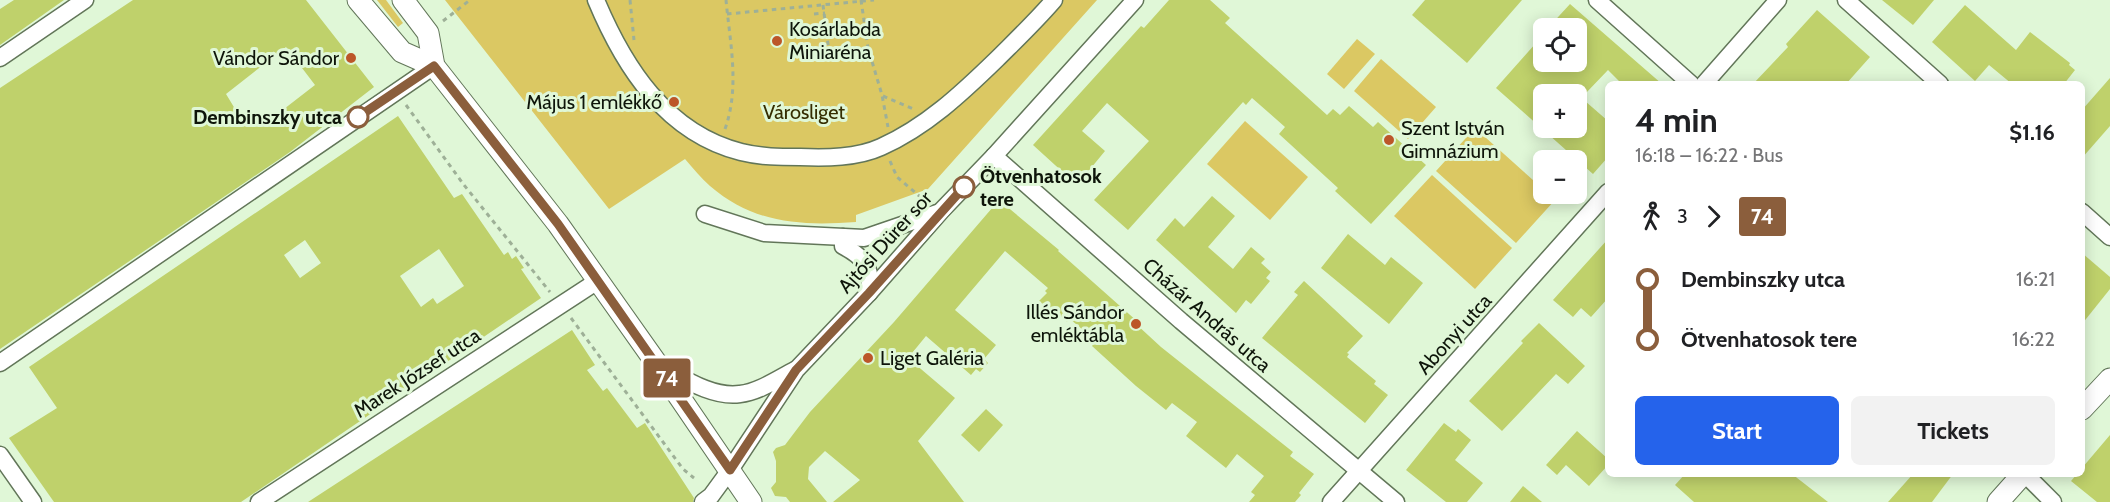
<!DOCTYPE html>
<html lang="en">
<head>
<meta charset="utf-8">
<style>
  body { margin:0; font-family:Cabin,sans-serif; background:#f2f2f2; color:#202124; height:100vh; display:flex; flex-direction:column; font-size:22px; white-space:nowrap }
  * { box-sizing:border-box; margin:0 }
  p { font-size:20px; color:#757577 }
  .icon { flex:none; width:33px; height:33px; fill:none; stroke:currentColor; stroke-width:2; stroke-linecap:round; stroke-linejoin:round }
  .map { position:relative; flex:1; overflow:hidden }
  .sheet { position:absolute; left:1605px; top:81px; width:480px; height:396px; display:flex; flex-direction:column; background:#fff; border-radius:9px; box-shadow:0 3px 15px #0003 }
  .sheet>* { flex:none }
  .badge { padding:0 12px; border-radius:4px; font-size:21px; line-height:39px }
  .buttons { position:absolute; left:1533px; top:18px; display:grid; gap:12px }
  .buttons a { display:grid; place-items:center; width:54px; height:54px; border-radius:9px; background:#fff; box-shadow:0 3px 15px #0003; font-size:30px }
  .map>.badge { position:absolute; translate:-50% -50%; box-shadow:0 0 0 3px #fff }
  .legs { display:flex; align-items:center; gap:9px; height:66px; padding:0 30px; font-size:20px }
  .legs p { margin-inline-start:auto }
  .summary { display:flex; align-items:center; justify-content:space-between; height:102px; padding:0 30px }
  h1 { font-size:33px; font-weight:800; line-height:45px }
  .cta { display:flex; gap:12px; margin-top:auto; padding:12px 30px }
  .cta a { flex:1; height:69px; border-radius:9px; background:#2563eb; color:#fff; font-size:24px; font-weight:800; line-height:69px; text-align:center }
  .cta a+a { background:#f2f2f2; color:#202124 }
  ul { padding:0 30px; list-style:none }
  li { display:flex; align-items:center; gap:21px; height:60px; font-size:22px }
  li i { display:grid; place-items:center; width:9px; height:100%; margin:0 8px; background:currentColor }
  li i::after { content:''; width:15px; height:15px; margin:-8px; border:4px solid; border-radius:50%; background:#fff }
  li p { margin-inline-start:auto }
  li:first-child i { background:linear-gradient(#0000 50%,currentColor 0) }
  li:last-child i { background:linear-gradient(currentColor 50%,#0000 0) }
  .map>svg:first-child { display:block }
  .green { fill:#dbc863 }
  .building { fill:#bfd16b; fill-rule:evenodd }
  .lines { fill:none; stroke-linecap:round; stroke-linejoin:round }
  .minor-casing { stroke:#627659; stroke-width:19 }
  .major-casing { stroke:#627659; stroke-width:23 }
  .path { stroke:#9eb097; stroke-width:3; stroke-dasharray:4.5 4.5; stroke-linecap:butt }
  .minor { stroke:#fff; stroke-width:16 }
  .major { stroke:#fff; stroke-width:21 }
  .line-1-casing { stroke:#fff; stroke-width:14 }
  .line-1 { stroke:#8b5e3c; stroke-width:9 }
  .poi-dot { fill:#bc5629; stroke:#e0f7d7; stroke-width:2 }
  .stop-1-dot { fill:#fff; stroke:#8b5e3c; stroke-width:3 }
  .labels { text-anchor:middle; stroke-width:6; stroke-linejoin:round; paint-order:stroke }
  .poi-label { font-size:20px; fill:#0e150a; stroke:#e0f7d7; text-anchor:start }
  .park-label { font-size:20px; fill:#352d00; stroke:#e0f7d7 }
  .stop-label { font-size:20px; font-weight:bold; fill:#0e150a; stroke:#e0f7d7; text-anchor:end }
  .street-label { font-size:20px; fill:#0e150a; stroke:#e0f7d7 }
</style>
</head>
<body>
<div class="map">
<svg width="2110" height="502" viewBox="0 0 2110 502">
  <rect width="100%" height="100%" fill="#e0f7d7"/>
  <!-- green -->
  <g class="green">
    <path d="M 377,0 L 386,0 L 403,23 L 398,27 Z"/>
    <path d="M 445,0 L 1097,0 L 928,189 L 856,215 L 856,222 C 802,226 754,224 710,186 C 701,178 693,168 685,159 L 609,209 Z"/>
    <path d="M 1357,39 L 1375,54 L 1344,89 L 1327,74 Z"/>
    <path d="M 1381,59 L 1436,107 L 1408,139 L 1354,91 Z"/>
    <path d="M 1245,121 L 1308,177 L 1270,220 L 1207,164 Z"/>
    <path d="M 1475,128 L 1543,189 L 1544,194 L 1548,194 L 1555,200 L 1516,243 L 1436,171 Z"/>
    <path d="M 1432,175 L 1512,248 L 1475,289 L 1394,216 Z"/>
  </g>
  <!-- building -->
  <g class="building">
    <path d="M 14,0 L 64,0 L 0,45 L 0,9 Z"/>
    <path d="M 133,0 L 306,0 L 374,87 L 290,152 L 0,349 L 0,88 ZM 286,47 L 315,85 L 262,126 L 256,119 L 246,127 L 226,94 Z"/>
    <path d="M 1169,0 L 1210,0 L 1230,18 L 1225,23 L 1327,115 L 1333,109 L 1340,115 L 1349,106 L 1373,127 L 1378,122 L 1426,165 L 1371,224 L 1335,191 L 1338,188 L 1279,134 L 1285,127 L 1252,98 L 1246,105 L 1243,102 L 1128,230 L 1094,200 L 1149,141 L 1107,103 L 1082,131 L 1105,151 L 1077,185 L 1033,145 L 1141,26 L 1144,28 Z"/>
    <path d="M 1425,0 L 1522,0 L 1467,63 L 1412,15 Z"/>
    <path d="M 1882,0 L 1934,0 L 1913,25 Z"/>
    <path d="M 1570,4 L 1662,84 L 1622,84 L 1608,70 L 1585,94 L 1577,94 L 1608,121 L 1608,157 L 1593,174 L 1496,88 L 1544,34 L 1544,62 L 1576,62 L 1576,28 L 1548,28 ZM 1544,94 L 1576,94 L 1576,128 L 1544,128 Z"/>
    <path d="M 1965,5 L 2016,50 L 2030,32 L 2070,63 L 2069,65 L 2075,70 L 2064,84 L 2012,84 L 1989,65 L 1975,81 L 1932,42 Z"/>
    <path d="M 1817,10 L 1870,57 L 1846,84 L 1753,84 L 1788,47 L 1786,44 Z"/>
    <path d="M 2110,78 L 2110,126 L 2082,158 L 2082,110 Z"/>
    <path d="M 398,116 L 454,198 L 462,194 L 504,255 L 508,252 L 512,259 L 516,256 L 524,268 L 521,269 L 541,298 L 241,502 L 54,502 L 9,438 L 57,408 L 29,367 ZM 305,240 L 321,263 L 300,278 L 284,255 ZM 439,249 L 464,286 L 437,304 L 433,298 L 421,307 L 400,276 Z"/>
    <path d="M 1212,196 L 1235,216 L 1208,247 L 1233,269 L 1251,247 L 1265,259 L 1261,263 L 1271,272 L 1266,278 L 1270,281 L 1251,304 L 1246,300 L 1236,313 L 1156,240 L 1175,218 L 1184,227 Z"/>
    <path d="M 999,200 L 1059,250 L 1058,251 L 1138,322 L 1136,324 L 1161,347 L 1293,452 L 1290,456 L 1314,474 L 1299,493 L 1301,495 L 1295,502 L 1249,502 L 1255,495 L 1251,492 L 1264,476 L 1237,454 L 1226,468 L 1186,436 L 1197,422 L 1172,403 L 1166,410 L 1136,386 L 1092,346 L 1096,341 L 1070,319 L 1067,322 L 1057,313 L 1055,315 L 1039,301 L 1047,293 L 1045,291 L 1048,288 L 1005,251 L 955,310 L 996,345 L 984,359 L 988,363 L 980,372 L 976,369 L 971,375 L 926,336 L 908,358 L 955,398 L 918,441 L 964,502 L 833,502 L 860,480 L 825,451 L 809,467 L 808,479 L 827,502 L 790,502 L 786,497 L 775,496 L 771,488 L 776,482 L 776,461 L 773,452 L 776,448 L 785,445 L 810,412 L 894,322 Z"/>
    <path d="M 1348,234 L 1385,265 L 1391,257 L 1423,283 L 1389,324 L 1321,268 Z"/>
    <path d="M 1608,239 L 1608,298 L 1591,317 L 1581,308 L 1573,317 L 1553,300 Z"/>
    <path d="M 2082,253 L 2110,277 L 2110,289 L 2082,324 Z"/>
    <path d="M 1304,281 L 1363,336 L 1347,353 L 1349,354 L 1347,357 L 1376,381 L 1374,384 L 1388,395 L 1365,423 L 1262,338 L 1298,295 L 1294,292 Z"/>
    <path d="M 1539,323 L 1585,366 L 1568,384 L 1556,374 L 1502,431 L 1469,401 L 1523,343 L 1521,341 Z"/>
    <path d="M 572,330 L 595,365 L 587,370 L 603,391 L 607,388 L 637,428 L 645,423 L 694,498 L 693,502 L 308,502 Z"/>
    <path d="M 986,409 L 1003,425 L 979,452 L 961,435 Z"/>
    <path d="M 1444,423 L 1456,432 L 1458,429 L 1471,440 L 1455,460 L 1483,483 L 1467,502 L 1446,502 L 1406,470 Z"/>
    <path d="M 1577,431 L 1608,459 L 1608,465 L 1589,486 L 1566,465 L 1557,475 L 1546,465 Z"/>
    <path d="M 2110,435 L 2110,502 L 2097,502 L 2071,481 L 2077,474 L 2082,474 L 2082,468 Z"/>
    <path d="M 1685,474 L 1792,474 L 1828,502 L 1694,502 L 1675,485 Z"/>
    <path d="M 1913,474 L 1953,474 L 1932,502 L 1888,502 Z"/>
    <path d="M 1523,486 L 1542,502 L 1510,502 Z"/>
  </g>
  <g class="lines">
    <!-- minor casing -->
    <g class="minor-casing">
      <g id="minor">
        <path d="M 596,0 C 624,67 666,133 741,152 C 761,157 780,157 800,157 C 826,158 857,158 881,147 C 926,127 962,93 997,59 C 1016,40 1036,21 1054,0"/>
        <path d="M 1597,0 L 1691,84"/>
        <path d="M 1846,0 L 1940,84"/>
        <path d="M 0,58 L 85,0"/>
        <path d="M 1704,84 L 1778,0"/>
        <path d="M 994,156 L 1181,321 L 1396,502"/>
        <path d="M 2082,212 L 2110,237"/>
        <path d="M 705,214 L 764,233 L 864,238 L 937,213"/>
        <path d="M 843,237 L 843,246 C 866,258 872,268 869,293"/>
        <path d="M 0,363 L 434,66"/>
        <path d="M 657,364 C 682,377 711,398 740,394 C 759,392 779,378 795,370"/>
        <path d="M 0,455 L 33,502"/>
        <path d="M 2025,474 L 2053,502"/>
        <path d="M 259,502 L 599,280"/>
        <path d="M 703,502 L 711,496 L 730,470 L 796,370 L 869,293 L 941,211 L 994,156 L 1135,0"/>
        <path d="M 1331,502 L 1608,192"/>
      </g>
    </g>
    <!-- major casing -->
    <g class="major-casing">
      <g id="major">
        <path d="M 358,0 L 402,52 L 434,66"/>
        <path d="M 403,0 L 428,33 L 434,66 L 558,224 L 657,364 L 751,502"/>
        <path d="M 2082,409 L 2110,379"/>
        <path d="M 1998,502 L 2023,474"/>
      </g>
    </g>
    <!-- path -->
    <g class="path">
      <path d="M 630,0 L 634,40"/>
      <path d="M 861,0 L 868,48 L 882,95 L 888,127"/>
      <path d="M 823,5 L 829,52 L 868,48"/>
      <path d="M 727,14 L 874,0"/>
      <path d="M 814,14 L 825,13"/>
      <path d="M 443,21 L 470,0"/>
      <path d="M 883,96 L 916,110"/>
      <path d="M 622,103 L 633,95"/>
      <path d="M 406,105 L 464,185 L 550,292"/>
      <path d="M 725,129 C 740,87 730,43 726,0"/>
      <path d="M 890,161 L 897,177 L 924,200"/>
      <path d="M 571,318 L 683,469 L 694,478"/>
    </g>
    <!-- minor -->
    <use href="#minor" class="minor"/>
    <!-- major -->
    <use href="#major" class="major"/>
  </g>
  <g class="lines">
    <!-- line-1 casing -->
    <g class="line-1-casing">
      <path id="line-1" d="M 358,117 L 434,66 L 558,224 L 730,470 L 796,370 L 869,293 L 964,187"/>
    </g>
    <!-- line-1 -->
    <use href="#line-1" class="line-1"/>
  </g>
  <!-- markers -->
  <g class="poi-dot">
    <circle cx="777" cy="41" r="6"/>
    <circle cx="351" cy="58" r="6"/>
    <circle cx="674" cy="102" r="6"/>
    <circle cx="1389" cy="140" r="6"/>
    <circle cx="1136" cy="324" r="6"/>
    <circle cx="868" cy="358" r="6"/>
  </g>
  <g class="stop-1-dot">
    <circle cx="358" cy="117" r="10"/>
    <circle cx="964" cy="187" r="10"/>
  </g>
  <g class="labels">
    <!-- poi labels -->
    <g class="poi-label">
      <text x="789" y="36">Kosárlabda<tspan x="789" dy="23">Miniaréna</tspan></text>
      <text x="339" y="65" text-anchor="end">Vándor Sándor</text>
      <text x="662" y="109" text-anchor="end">Május 1 emlékkő</text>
      <text x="1401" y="135">Szent István<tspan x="1401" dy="23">Gimnázium</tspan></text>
      <text x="1124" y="319" text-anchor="end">Illés Sándor<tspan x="1124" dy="23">emléktábla</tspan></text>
      <text x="880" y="365">Liget Galéria</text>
    </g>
    <!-- park labels -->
    <g class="park-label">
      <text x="804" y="119">Városliget</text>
    </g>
    <!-- stop labels -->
    <g class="stop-label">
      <text x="342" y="124">Dembinszky utca</text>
      <text x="980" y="183" text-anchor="start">Ötvenhatosok<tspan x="980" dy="23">tere</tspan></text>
    </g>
    <!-- street labels -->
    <g class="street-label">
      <text transform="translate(885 242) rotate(-48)" y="7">Ajtósi Dürer sor</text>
      <text transform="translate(1207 315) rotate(41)" y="7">Cházár András utca</text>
      <text transform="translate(1454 334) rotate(-48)" y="7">Abonyi utca</text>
      <text transform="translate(417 373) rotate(-33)" y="7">Marek József utca</text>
    </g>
  </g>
</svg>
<div class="buttons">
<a><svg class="icon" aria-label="locate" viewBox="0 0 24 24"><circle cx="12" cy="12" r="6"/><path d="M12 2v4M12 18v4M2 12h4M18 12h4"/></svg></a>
<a>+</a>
<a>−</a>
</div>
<b class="badge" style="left:667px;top:378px;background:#8b5e3c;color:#fff">74</b>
<section class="sheet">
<div class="summary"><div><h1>4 min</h1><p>16:18 – 16:22 · Bus</p></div><b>$1.16</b></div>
<div class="legs"><svg class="icon" aria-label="walk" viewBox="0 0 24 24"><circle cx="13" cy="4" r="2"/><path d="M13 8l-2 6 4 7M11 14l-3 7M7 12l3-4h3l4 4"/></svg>3<svg class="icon" aria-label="forward" viewBox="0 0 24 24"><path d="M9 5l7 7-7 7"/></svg><b class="badge" style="background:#8b5e3c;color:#fff">74</b></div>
<ul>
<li><i style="color:#8b5e3c"></i><b>Dembinszky utca</b><p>16:21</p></li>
<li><i style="color:#8b5e3c"></i><b>Ötvenhatosok tere</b><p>16:22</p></li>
</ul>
<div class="cta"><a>Start</a><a>Tickets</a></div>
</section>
</div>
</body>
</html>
